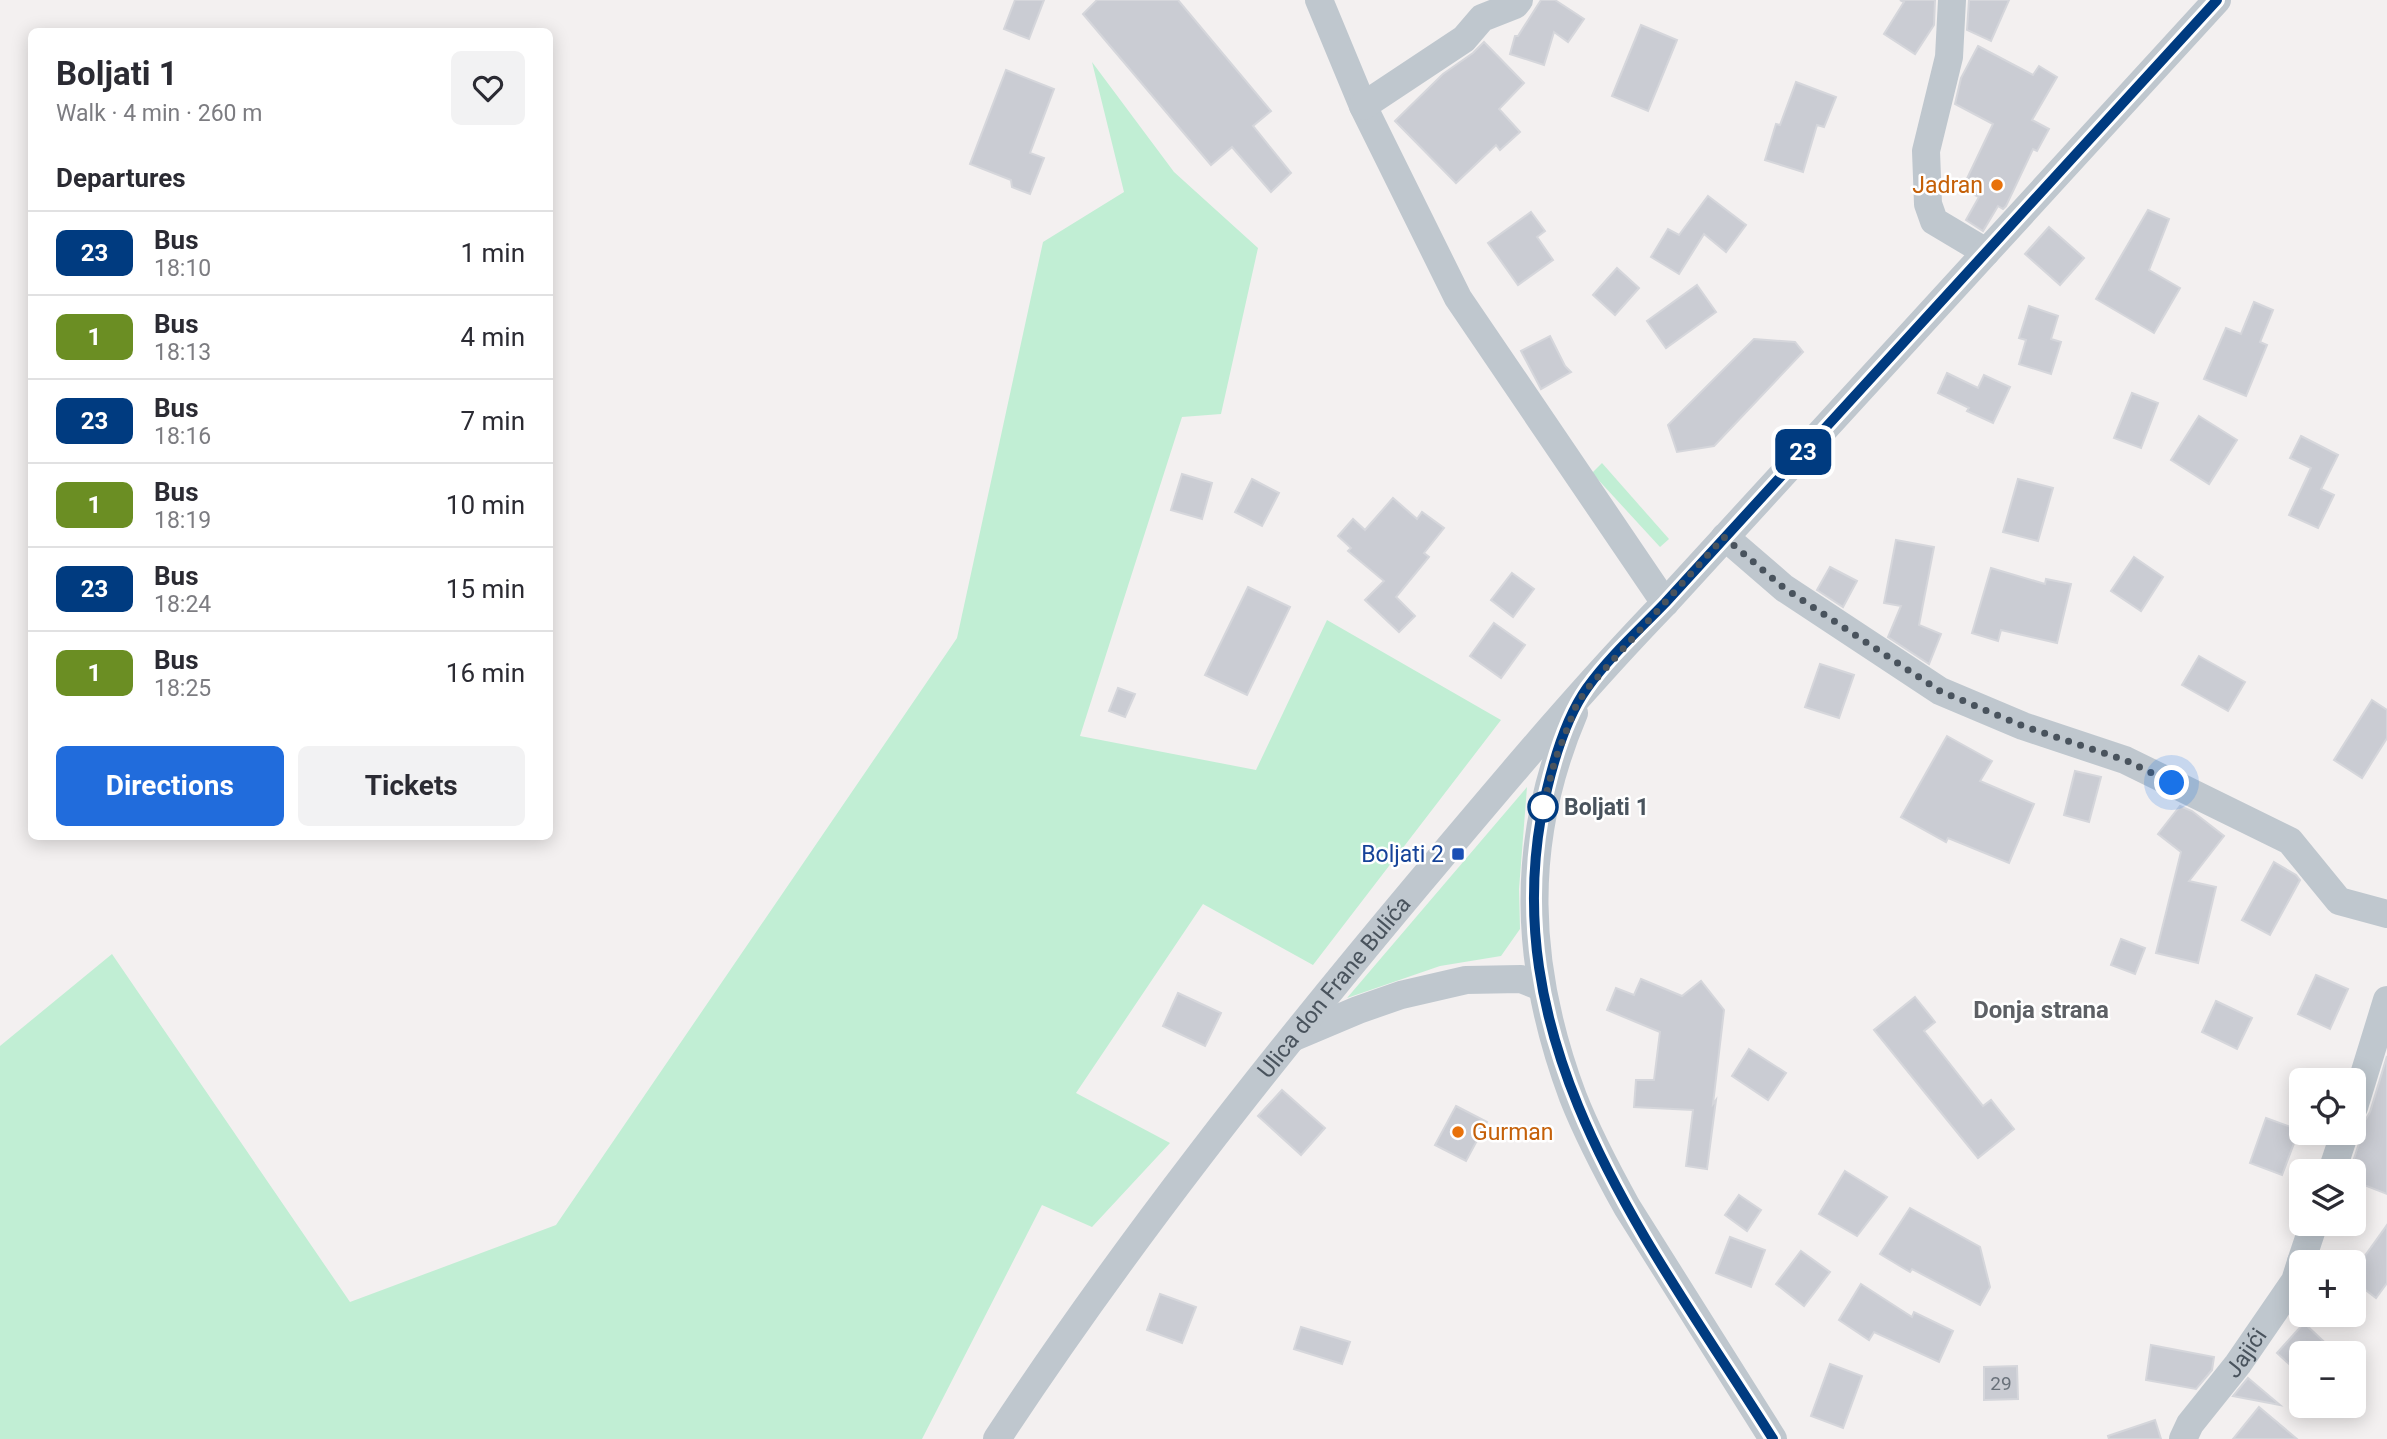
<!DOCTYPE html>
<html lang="en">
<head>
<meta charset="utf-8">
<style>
  body { margin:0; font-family:Roboto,sans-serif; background:#f2f2f3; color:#2b2b33; height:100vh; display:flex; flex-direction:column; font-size:26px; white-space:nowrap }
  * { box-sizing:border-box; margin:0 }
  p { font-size:23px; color:#7c7c81 }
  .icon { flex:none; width:38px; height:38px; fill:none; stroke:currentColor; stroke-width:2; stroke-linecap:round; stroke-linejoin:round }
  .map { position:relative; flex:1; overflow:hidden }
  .drawer { position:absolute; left:28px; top:28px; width:525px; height:812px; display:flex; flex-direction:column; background:#fff; border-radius:10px; box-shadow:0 4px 18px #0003 }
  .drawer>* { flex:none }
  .badge { padding:0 14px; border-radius:10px; font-size:24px; line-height:46px }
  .tools { position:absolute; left:2289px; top:1068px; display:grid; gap:14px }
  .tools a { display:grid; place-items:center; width:77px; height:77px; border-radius:10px; background:#fff; box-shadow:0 4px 18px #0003; font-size:35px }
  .you { position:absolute; width:35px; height:35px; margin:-18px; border:5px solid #fff; border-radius:50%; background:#1a73e8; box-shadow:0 0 0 10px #1a73e833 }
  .map>.badge { position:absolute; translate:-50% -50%; box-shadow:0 0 0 4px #fff }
  h2 { padding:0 28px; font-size:26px; line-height:63px }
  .round { display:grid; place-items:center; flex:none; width:74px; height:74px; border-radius:10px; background:#f2f2f3 }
  .summary { display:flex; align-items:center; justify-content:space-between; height:119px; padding:0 28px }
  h1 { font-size:33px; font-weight:700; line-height:52px }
  .cta { display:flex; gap:14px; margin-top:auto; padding:14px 28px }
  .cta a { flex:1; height:80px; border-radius:10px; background:#216cdc; color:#fff; font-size:28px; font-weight:700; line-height:80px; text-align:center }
  .cta a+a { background:#f2f2f3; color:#2b2b33 }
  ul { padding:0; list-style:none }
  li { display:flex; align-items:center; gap:21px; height:84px; padding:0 28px; border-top:2px solid #e1e1e2 }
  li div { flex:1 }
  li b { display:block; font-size:26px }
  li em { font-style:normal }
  li .badge { min-width:77px; font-weight:700; text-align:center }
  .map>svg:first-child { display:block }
  .green { fill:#c1eed4 }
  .building { fill:#caccd3; stroke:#d5d6db; stroke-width:2 }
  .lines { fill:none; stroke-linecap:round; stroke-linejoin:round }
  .minor { stroke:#bfc7ce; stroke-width:28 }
  .line-casing { stroke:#fff; stroke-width:16 }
  .line { stroke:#003b80; stroke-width:10 }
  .walk { stroke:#49535d; stroke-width:7; stroke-dasharray:0 12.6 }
  .food-dot { fill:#e8710a; stroke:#fff; stroke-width:2.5 }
  .stop-dot { fill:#fff; stroke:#003b80; stroke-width:3.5 }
  .transit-dot { fill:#1a4fb4; stroke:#fff; stroke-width:2.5 }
  .labels { text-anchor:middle; stroke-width:5; stroke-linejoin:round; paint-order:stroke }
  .number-label { font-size:19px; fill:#69717a }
  .food-label { font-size:23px; fill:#c56008; stroke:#fff; text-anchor:end }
  .stop-label { font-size:23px; font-weight:bold; fill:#49535d; stroke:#fff; text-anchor:start }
  .transit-label { font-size:23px; fill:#164399; stroke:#fff; text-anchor:end }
  .street-label { font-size:23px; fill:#49535d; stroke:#fff }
  .neighbourhood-label { font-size:24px; font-weight:bold; fill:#5d6065; stroke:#fff }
</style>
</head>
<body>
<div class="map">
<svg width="2387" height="1439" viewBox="0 0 2387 1439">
  <rect width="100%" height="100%" fill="#f3f0f0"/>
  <!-- green -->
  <g class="green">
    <path d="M 1092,62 L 1174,172 L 1258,248 L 1221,414 L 1182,417 L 1080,736 L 1256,770 L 1327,620 L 1501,720 L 1313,965 L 1203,904 L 1076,1093 L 1170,1143 L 1092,1227 L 1042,1205 L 922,1439 L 0,1439 L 0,1046 L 112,954 L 350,1302 L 556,1225 L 957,638 L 1043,242 L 1124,192 Z"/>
    <path d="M 1602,463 L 1669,539 L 1660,547 L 1592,473 Z"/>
    <path d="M 1527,787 L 1519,889 L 1520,929 L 1501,956 L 1440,966 L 1347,998 Z"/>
  </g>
  <!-- building -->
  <g class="building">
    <path d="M 1015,0 L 1044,0 L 1029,39 L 1004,29 Z"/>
    <path d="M 1097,0 L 1178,0 L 1271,111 L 1253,126 L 1291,173 L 1271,192 L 1232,147 L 1211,165 L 1083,14 Z"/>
    <path d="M 1541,0 L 1555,0 L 1584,19 L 1568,42 L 1554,32 L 1544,65 L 1510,54 L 1515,36 L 1518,36 Z"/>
    <path d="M 1900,0 L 1935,0 L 1934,25 L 1915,54 L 1884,34 L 1904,2 Z"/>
    <path d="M 1969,0 L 2009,0 L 1991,41 L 1967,30 Z"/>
    <path d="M 1641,25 L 1677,40 L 1648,111 L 1612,96 Z"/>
    <path d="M 1484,42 L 1524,83 L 1499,109 L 1520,132 L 1500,150 L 1496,145 L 1456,183 L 1395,121 L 1443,74 L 1473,53 Z"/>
    <path d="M 1978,46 L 2033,75 L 2039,66 L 2057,77 L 2032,120 L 2049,129 L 2037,151 L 2033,149 L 2006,206 L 2003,209 L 1998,206 L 1983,231 L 1966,220 L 1979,197 L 1962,189 L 1993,124 L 1955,104 L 1961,78 Z"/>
    <path d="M 1006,70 L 1054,89 L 1030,153 L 1044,158 L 1030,194 L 1012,187 L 1011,180 L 970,164 Z"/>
    <path d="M 1796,82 L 1836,97 L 1824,127 L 1817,125 L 1803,172 L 1765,160 L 1776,124 L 1780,125 Z"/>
    <path d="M 1708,196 L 1746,225 L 1726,252 L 1704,234 L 1679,274 L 1651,257 L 1668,229 L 1679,235 Z"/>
    <path d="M 2148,210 L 2169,219 L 2149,270 L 2180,288 L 2154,333 L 2096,299 Z"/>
    <path d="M 1531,212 L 1545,231 L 1537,237 L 1553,260 L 1518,285 L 1488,243 Z"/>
    <path d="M 2049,227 L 2084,258 L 2060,285 L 2025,254 Z"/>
    <path d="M 1617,268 L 1639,288 L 1615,315 L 1593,295 Z"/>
    <path d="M 1697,285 L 1716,312 L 1666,348 L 1647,321 Z"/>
    <path d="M 2254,302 L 2273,310 L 2260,342 L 2267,345 L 2246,396 L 2204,379 L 2226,328 L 2241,334 Z"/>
    <path d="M 2029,306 L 2058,316 L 2051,339 L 2061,342 L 2051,374 L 2019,364 L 2026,340 L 2019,338 Z"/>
    <path d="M 1550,336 L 1565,366 L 1571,372 L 1541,389 L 1521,351 Z"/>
    <path d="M 1754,339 L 1795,342 L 1803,352 L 1714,446 L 1677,452 L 1668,425 Z"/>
    <path d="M 1947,373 L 1978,388 L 1984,375 L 2010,387 L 1993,423 L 1967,411 L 1969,408 L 1938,393 Z"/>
    <path d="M 2132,393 L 2158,403 L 2141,448 L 2114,438 Z"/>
    <path d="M 2199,416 L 2237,440 L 2209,484 L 2171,460 Z"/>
    <path d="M 2301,436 L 2338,455 L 2321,489 L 2334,495 L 2318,528 L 2289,515 L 2311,468 L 2290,458 Z"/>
    <path d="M 1182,474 L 1212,483 L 1202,519 L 1171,510 Z"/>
    <path d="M 1252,479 L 1279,493 L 1262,526 L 1235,512 Z"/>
    <path d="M 2018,479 L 2053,488 L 2038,541 L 2003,532 Z"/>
    <path d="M 1393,498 L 1417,519 L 1422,512 L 1444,528 L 1424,553 L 1429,557 L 1396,597 L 1415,616 L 1399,632 L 1365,600 L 1384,581 L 1348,551 L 1351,548 L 1338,536 L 1353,519 L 1365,530 Z"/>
    <path d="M 1896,540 L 1934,547 L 1919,625 L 1941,634 L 1929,664 L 1888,637 L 1901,606 L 1884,603 Z"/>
    <path d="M 2134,557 L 2163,577 L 2141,611 L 2111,591 Z"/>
    <path d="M 1830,567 L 1857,581 L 1843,607 L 1817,590 Z"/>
    <path d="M 1991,568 L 2045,584 L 2046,579 L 2071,584 L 2057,643 L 2001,630 L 1998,641 L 1972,633 Z"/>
    <path d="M 1512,573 L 1534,589 L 1513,617 L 1491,600 Z"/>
    <path d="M 1248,587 L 1290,607 L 1247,695 L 1205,675 Z"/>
    <path d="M 1494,623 L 1525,645 L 1501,678 L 1470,656 Z"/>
    <path d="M 2199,656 L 2245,682 L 2228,711 L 2182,685 Z"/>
    <path d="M 1820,664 L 1854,675 L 1839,718 L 1805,707 Z"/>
    <path d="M 1118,688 L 1135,694 L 1125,717 L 1109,711 Z"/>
    <path d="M 2372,700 L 2387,710 L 2387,738 L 2362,778 L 2334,760 Z"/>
    <path d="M 1947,736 L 1992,761 L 1980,781 L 2034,804 L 2009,863 L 1948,838 L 1946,842 L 1901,817 Z"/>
    <path d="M 2075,771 L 2101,777 L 2089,822 L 2064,815 Z"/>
    <path d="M 2180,806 L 2192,811 L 2224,836 L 2189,881 L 2216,887 L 2198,963 L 2156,953 L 2181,852 L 2158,834 Z"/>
    <path d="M 2274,862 L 2296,875 L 2300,880 L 2270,935 L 2242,920 Z"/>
    <path d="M 2121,939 L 2145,948 L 2135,974 L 2111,965 Z"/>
    <path d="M 2316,975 L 2348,989 L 2330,1029 L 2298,1014 Z"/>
    <path d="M 1641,979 L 1682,996 L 1701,981 L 1724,1010 L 1713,1104 L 1716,1100 L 1707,1169 L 1686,1166 L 1693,1110 L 1634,1107 L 1636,1080 L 1654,1080 L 1660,1032 L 1607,1010 L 1616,988 L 1634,995 Z"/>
    <path d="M 1178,993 L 1221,1013 L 1205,1046 L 1163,1026 Z"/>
    <path d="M 1915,997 L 1935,1022 L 1924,1031 L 1983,1106 L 1991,1100 L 2014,1129 L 1978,1158 L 1874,1030 Z"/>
    <path d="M 2216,1001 L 2252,1018 L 2237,1049 L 2202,1032 Z"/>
    <path d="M 1749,1049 L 1786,1073 L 1768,1100 L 1732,1076 Z"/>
    <path d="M 2387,1056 L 2387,1194 L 2354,1181 L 2354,1171 L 2350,1171 L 2361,1137 L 2358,1123 L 2366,1119 L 2370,1112 Z"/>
    <path d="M 1282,1090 L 1325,1128 L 1301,1155 L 1258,1116 Z"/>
    <path d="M 1456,1106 L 1487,1122 L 1466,1161 L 1435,1145 Z"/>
    <path d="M 2266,1118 L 2299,1130 L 2282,1175 L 2250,1163 Z"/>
    <path d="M 1845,1171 L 1887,1197 L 1857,1236 L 1819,1214 Z"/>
    <path d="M 1739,1195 L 1761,1210 L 1747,1231 L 1725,1215 Z"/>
    <path d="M 1910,1208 L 1980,1247 L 1990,1287 L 1980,1305 L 1912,1269 L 1910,1272 L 1880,1254 Z"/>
    <path d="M 2387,1225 L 2387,1283 L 2376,1298 L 2354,1281 L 2354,1271 Z"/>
    <path d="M 1730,1237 L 1765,1250 L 1751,1287 L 1716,1273 Z"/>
    <path d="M 1801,1251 L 1830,1272 L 1804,1306 L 1776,1284 Z"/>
    <path d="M 1861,1284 L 1912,1317 L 1914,1312 L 1953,1331 L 1939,1362 L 1874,1332 L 1869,1340 L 1839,1320 Z"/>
    <path d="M 1160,1294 L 1196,1307 L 1182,1343 L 1147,1330 Z"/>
    <path d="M 2304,1323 L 2336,1353 L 2301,1353 L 2301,1375 L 2277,1353 Z"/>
    <path d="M 1301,1327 L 1350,1342 L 1342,1364 L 1294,1349 Z"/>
    <path d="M 2151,1345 L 2214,1357 L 2212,1370 L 2196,1389 L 2146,1380 Z"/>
    <path d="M 1830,1364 L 1862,1376 L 1843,1428 L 1811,1416 Z"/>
    <path d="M 2017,1366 L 2018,1399 L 1984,1400 L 1984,1367 Z"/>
    <path d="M 2248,1378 L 2280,1405 L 2233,1396 Z"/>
    <path d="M 2259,1407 L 2297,1439 L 2233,1439 Z"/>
    <path d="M 2155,1420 L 2161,1439 L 2109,1439 L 2108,1436 Z"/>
  </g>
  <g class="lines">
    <!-- minor -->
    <g class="minor">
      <path d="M 1319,0 L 1363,106 L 1458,298 L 1665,603"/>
      <path d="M 1952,0 L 1949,57 L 1926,151 L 1928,204 L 1934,221 L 1986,252"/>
      <path d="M 1363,106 L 1464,39 L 1482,18 L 1515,5 L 1519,0"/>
      <path d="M 1725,537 L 1784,588 L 1940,691 L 2023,726 L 2125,760 L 2290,841 L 2339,901 L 2387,914"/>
      <path d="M 1574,713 C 1519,842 1524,966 1573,1097 C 1588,1135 1607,1171 1627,1207 L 1773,1439"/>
      <path d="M 1294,1037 L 1358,1010 L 1401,995 L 1466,980 L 1521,979 L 1541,987"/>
      <path d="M 2354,1107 L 2387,1000"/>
      <path d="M 2332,1171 L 2345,1132"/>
      <path d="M 2301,1262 L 2314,1223"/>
      <path id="s1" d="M 997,1439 C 1125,1244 1270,1061 1420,882 C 1500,787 1579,692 1665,603 L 2217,0"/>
      <path id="s2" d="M 2183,1439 L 2190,1424 L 2238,1364 L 2295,1281 L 2301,1262"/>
    </g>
  </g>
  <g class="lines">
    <!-- line casing -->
    <g class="line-casing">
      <path id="line" d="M 1773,1439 C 1653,1248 1499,1058 1541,817 C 1549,776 1562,723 1587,688 C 1609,657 1639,630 1665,603 L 2217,0"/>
    </g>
    <!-- line -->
    <use href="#line" class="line"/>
    <!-- walk -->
    <path class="walk" d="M 1543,807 L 1542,811 L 1555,760 L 1576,706 L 1586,690 L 1724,537 L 1784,588 L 1940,691 L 2023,726 L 2125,760 L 2172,783"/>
  </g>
  <!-- markers -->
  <g class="food-dot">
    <circle cx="1997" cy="185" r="7"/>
    <circle cx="1458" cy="1132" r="7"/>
  </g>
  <circle class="stop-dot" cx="1543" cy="807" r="14"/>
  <rect class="transit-dot" x="1451" y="847" width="14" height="14" rx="3.5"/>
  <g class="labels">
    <!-- number labels -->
    <g class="number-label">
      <text x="2001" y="1390">29</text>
    </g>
    <!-- food labels -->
    <g class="food-label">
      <text x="1983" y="193">Jadran</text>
      <text x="1472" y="1140" text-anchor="start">Gurman</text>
    </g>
    <!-- stop labels -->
    <g class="stop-label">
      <text x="1564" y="815">Boljati 1</text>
    </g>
    <!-- transit labels -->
    <g class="transit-label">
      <text x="1444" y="862">Boljati 2</text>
    </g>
    <!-- street labels -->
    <g class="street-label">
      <text dy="8" stroke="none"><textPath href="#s1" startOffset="564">Ulica don Frane Bulića</textPath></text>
      <text dy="8" stroke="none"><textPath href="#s2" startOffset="107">Jajići</textPath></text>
    </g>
    <!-- neighbourhood labels -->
    <g class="neighbourhood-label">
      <text x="2041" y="1018">Donja strana</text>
    </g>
  </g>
</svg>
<div class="tools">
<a><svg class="icon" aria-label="locate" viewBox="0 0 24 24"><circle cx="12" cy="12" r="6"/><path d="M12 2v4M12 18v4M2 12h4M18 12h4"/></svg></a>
<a><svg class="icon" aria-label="layers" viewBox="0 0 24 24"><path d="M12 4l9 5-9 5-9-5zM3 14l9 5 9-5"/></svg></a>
<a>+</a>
<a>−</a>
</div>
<div class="you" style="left:2172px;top:783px"></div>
<b class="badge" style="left:1803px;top:452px;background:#003b80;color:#fff">23</b>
<section class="drawer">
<div class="summary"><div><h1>Boljati 1</h1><p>Walk · 4 min · 260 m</p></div><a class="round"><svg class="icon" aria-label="heart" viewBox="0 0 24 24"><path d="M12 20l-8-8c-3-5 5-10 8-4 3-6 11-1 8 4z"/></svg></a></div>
<h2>Departures</h2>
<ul>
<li><span class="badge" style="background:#003b80;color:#fff">23</span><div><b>Bus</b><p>18:10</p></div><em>1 min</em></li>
<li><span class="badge" style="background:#6b8e23;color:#fff">1</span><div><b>Bus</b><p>18:13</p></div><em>4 min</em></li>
<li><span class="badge" style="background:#003b80;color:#fff">23</span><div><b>Bus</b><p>18:16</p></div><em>7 min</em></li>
<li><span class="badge" style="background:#6b8e23;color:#fff">1</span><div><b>Bus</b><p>18:19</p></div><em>10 min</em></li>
<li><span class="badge" style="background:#003b80;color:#fff">23</span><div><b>Bus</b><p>18:24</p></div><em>15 min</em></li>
<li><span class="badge" style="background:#6b8e23;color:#fff">1</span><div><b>Bus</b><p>18:25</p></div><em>16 min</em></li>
</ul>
<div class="cta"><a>Directions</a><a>Tickets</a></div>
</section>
</div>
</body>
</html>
